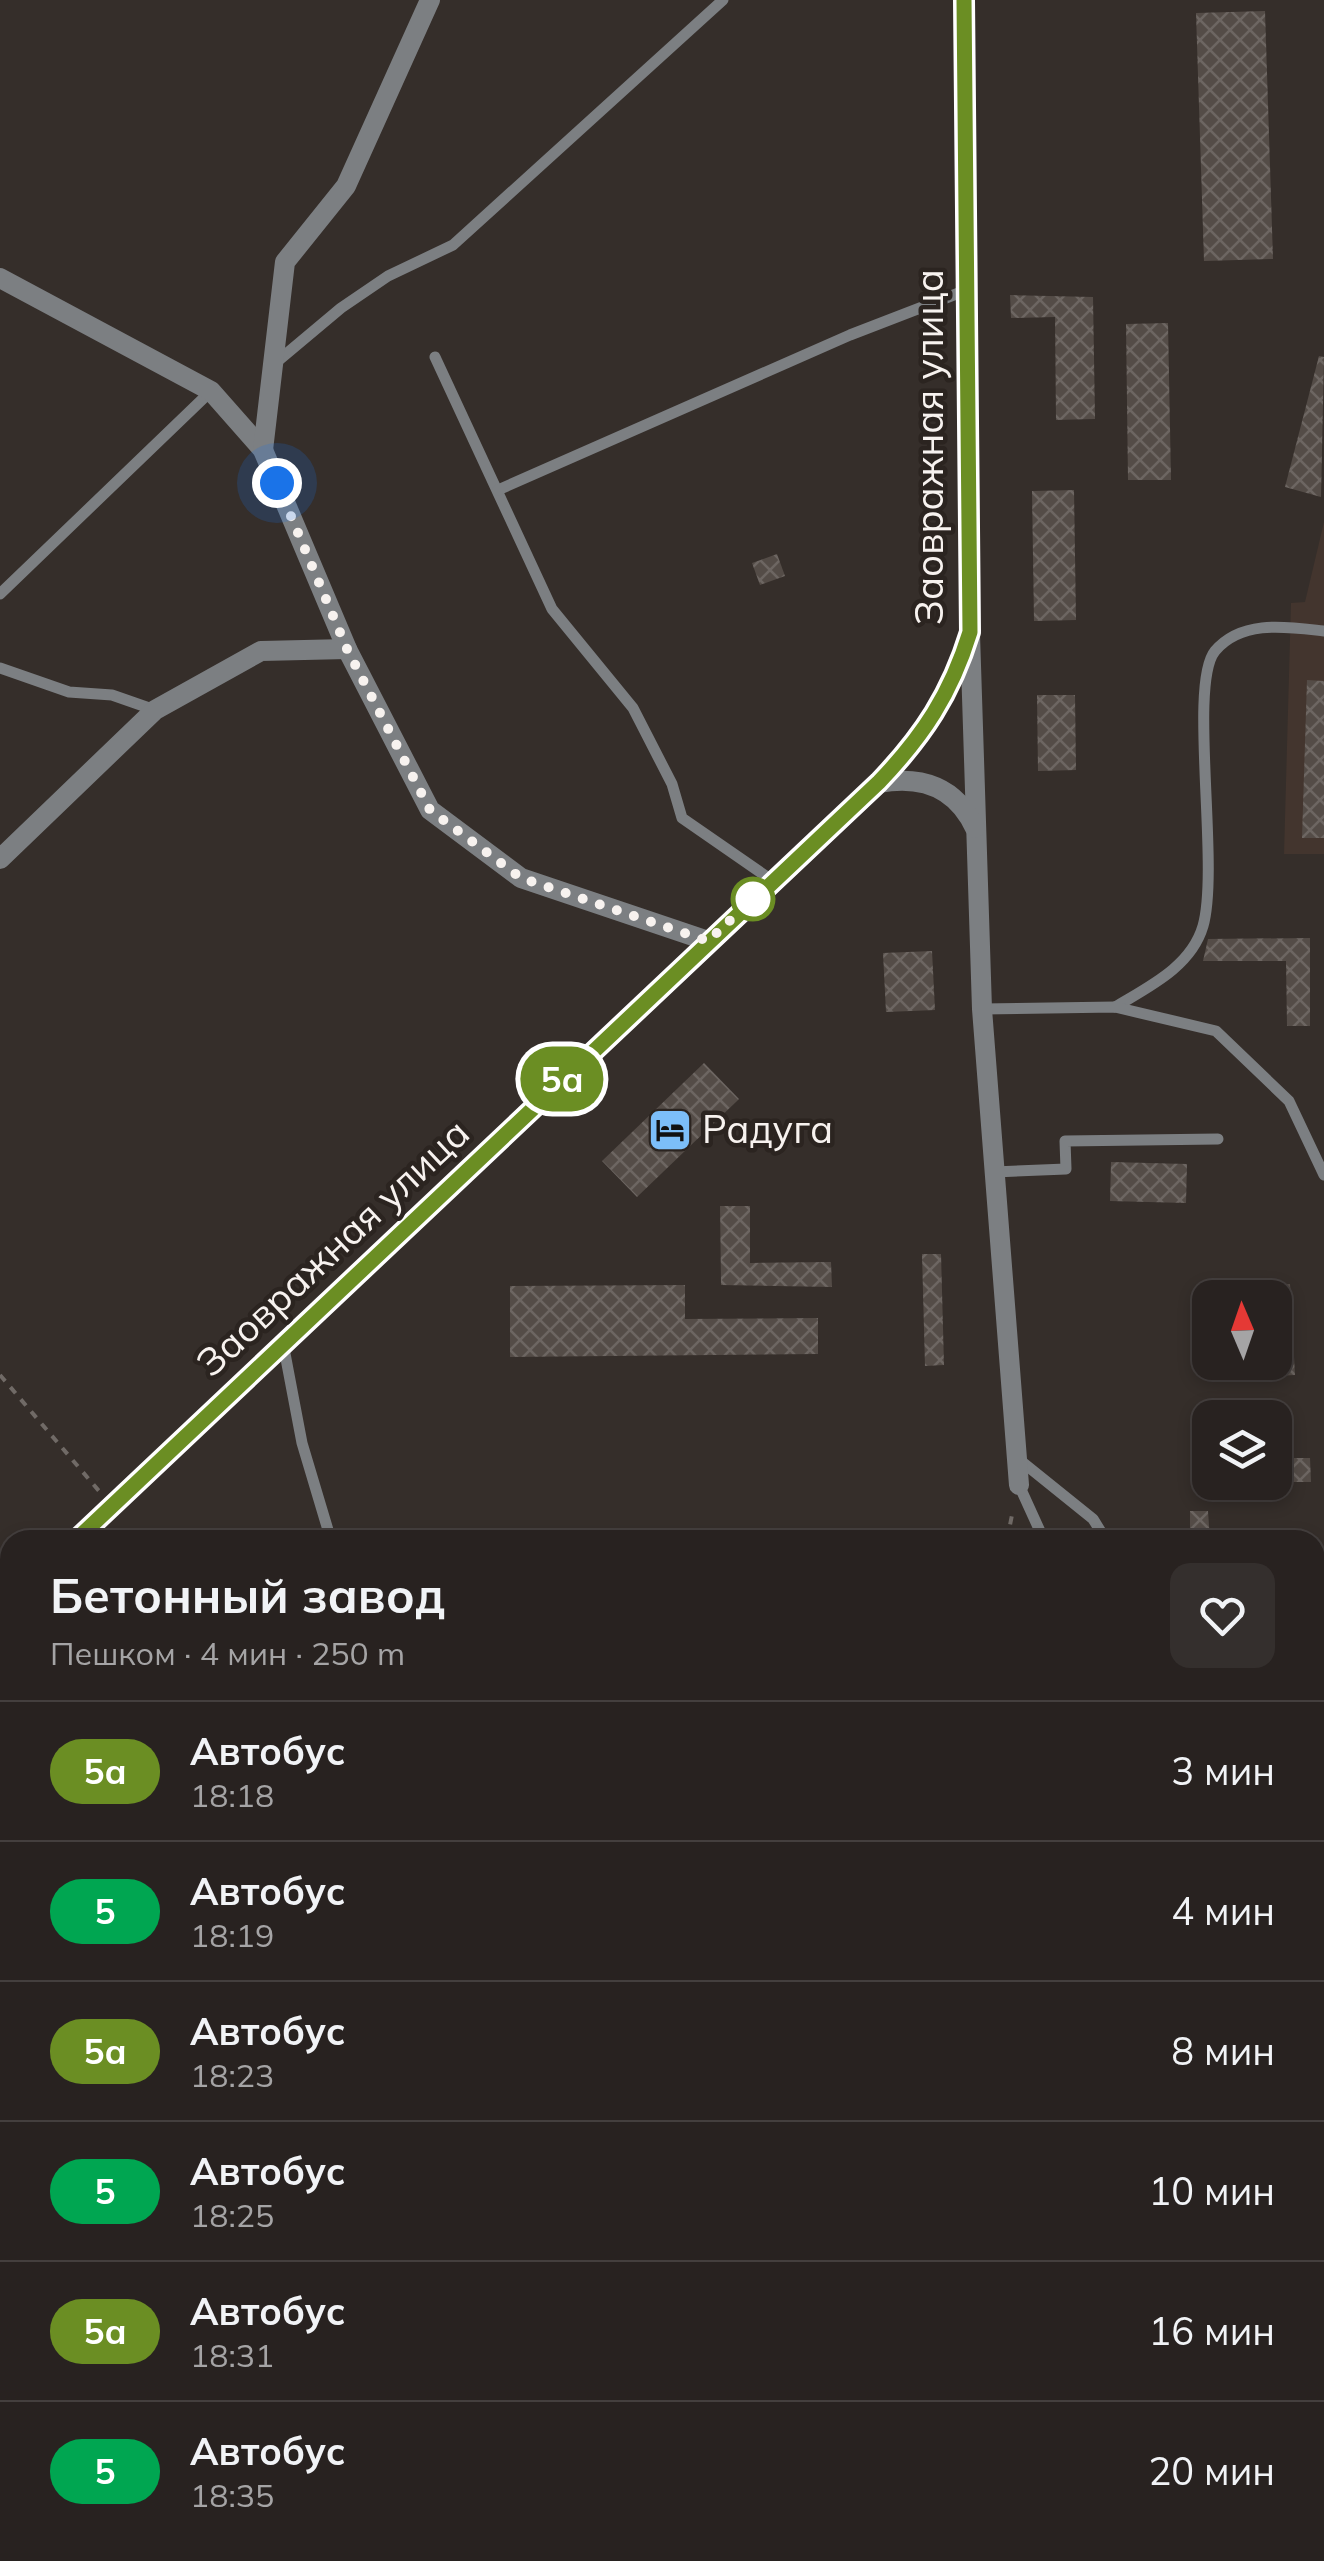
<!DOCTYPE html>
<html lang="ru">
<head>
<meta charset="utf-8">
<style>
  body { margin:0; font-family:Mulish,sans-serif; background:#342f2d; color:#f1f3f6; height:100vh; display:flex; flex-direction:column; font-size:38px; white-space:nowrap }
  * { box-sizing:border-box; margin:0 }
  p { font-size:32px; color:#a5a4a5 }
  .icon { flex:none; width:55px; height:55px; fill:none; stroke:currentColor; stroke-width:2; stroke-linecap:round; stroke-linejoin:round }
  .map { position:relative; flex:1; overflow:hidden }
  .sheet { position:absolute; left:0px; top:1530px; width:1325px; height:1032px; display:flex; flex-direction:column; background:#282220; border-radius:30px 30px 0 0; box-shadow:0 5px 15px #0003,0 0 0 2px #443f3e }
  .sheet>* { flex:none }
  .badge { padding:0 20px; border-radius:32px; font-size:35px; line-height:65px }
  .needle { width:65px; rotate:358deg }
  .fabs { position:absolute; left:1192px; top:1280px; display:grid; gap:20px }
  .fabs a { display:grid; place-items:center; width:100px; height:100px; border-radius:20px; background:#282220; box-shadow:0 5px 15px #0003,0 0 0 2px #443f3e; font-size:50px }
  .you { position:absolute; width:50px; height:50px; margin:-25px; border:8px solid #fff; border-radius:50%; background:#1a73e8; box-shadow:0 0 0 15px #1a73e833 }
  .map>.badge { position:absolute; translate:-50% -50%; box-shadow:0 0 0 5px #fff }
  .round { display:grid; place-items:center; flex:none; width:105px; height:105px; border-radius:20px; background:#342f2d }
  .headline { display:flex; align-items:center; justify-content:space-between; height:170px; padding:0 50px }
  h1 { font-size:48px; font-weight:700; line-height:75px }
  ul { padding:0; list-style:none }
  li { display:flex; align-items:center; gap:30px; height:140px; padding:0 50px; border-top:2px solid #443f3e }
  li div { flex:1 }
  li b { display:block; font-size:38px }
  li em { font-style:normal }
  li .badge { min-width:110px; font-weight:700; text-align:center }
  .map>svg:first-child { display:block }
  .built { fill:#43352e }
  .building { fill:url(#building-cross-hatch) }
  .lines { fill:none; stroke-linecap:round; stroke-linejoin:round }
  .path { stroke:#706a66; stroke-width:4; stroke-dasharray:8 8; stroke-linecap:butt }
  .service { stroke:#7c7f82; stroke-width:11 }
  .minor { stroke:#7c7f82; stroke-width:20 }
  .tertiary { stroke:#7c7f82; stroke-width:20 }
  .rail-casing { stroke:#999390; stroke-width:10 }
  .rail { stroke:#2b2420; stroke-width:6; stroke-dasharray:19; stroke-linecap:butt }
  .line-casing { stroke:#fff; stroke-width:22 }
  .line { stroke:#6b8e23; stroke-width:15 }
  .walk { stroke:#f7f2ef; stroke-width:10; stroke-dasharray:0 18 }
  .stop-dot { fill:#fff; stroke:#6b8e23; stroke-width:5 }
  .labels { text-anchor:middle; stroke-width:9; stroke-linejoin:round; paint-order:stroke }
  .street-label { font-size:38px; fill:#f7f2ef; stroke:#2b2420 }
  .poi-label { font-size:38px; fill:#f7f2ef; stroke:#2b2420; text-anchor:start }
</style>
</head>
<body>
<div class="map">
<svg width="1324" height="2561" viewBox="0 0 1324 2561">
  <defs>
    <pattern id="building-cross-hatch" width="8" height="8" patternUnits="userSpaceOnUse" patternTransform="scale(2.5)"><rect width="8" height="8" fill="#544c47"/><path d="M0 0l8 8M0 8l8-8" fill="none" stroke="#6d6662"/></pattern>
  </defs>
  <rect width="100%" height="100%" fill="#352e2a"/>
  <!-- built -->
  <g class="built">
    <path d="M 1324,522 L 1324,854 L 1284,854 L 1291,603 L 1305,602 Z"/>
    <path d="M 650,2552 L 651,2561 L 356,2561 L 354,2553 Z"/>
  </g>
  <!-- building -->
  <g class="building">
    <path d="M 1265,11 L 1273,259 L 1204,261 L 1196,13 Z"/>
    <path d="M 1010,295 L 1093,297 L 1095,419 L 1056,420 L 1055,317 L 1011,318 Z"/>
    <path d="M 1168,323 L 1171,480 L 1128,480 L 1126,324 Z"/>
    <path d="M 1319,356 L 1324,357 L 1321,497 L 1285,487 Z"/>
    <path d="M 1074,490 L 1076,620 L 1034,621 L 1032,491 Z"/>
    <path d="M 777,554 L 785,576 L 760,585 L 752,563 Z"/>
    <path d="M 1307,680 L 1324,681 L 1324,838 L 1302,838 Z"/>
    <path d="M 1037,695 L 1075,695 L 1076,770 L 1038,771 Z"/>
    <path d="M 1310,938 L 1310,1026 L 1287,1026 L 1286,961 L 1203,961 L 1208,939 Z"/>
    <path d="M 932,951 L 935,1010 L 886,1012 L 883,953 Z"/>
    <path d="M 704,1063 L 739,1099 L 637,1197 L 602,1161 Z"/>
    <path d="M 1111,1162 L 1187,1164 L 1186,1203 L 1110,1201 Z"/>
    <path d="M 720,1206 L 750,1206 L 750,1263 L 831,1262 L 832,1287 L 721,1285 Z"/>
    <path d="M 922,1254 L 941,1254 L 944,1365 L 925,1366 Z"/>
    <path d="M 1290,1284 L 1295,1375 L 1275,1376 L 1275,1285 Z"/>
    <path d="M 685,1285 L 685,1319 L 818,1318 L 818,1354 L 510,1357 L 510,1286 Z"/>
    <path d="M 1275,1458 L 1310,1458 L 1311,1482 L 1275,1482 Z"/>
    <path d="M 1190,1511 L 1208,1511 L 1210,1540 L 1190,1540 Z"/>
  </g>
  <g class="lines">
    <!-- path -->
    <g class="path">
      <path d="M 0,1375 L 99,1491"/>
      <path d="M 1007,1540 L 1013,1510"/>
    </g>
    <!-- service -->
    <g class="service">
      <path d="M 435,357 L 552,609 L 633,708 L 672,784 L 682,818 L 773,881"/>
      <path d="M 273,365 L 341,308 L 388,276 L 453,245 L 723,0"/>
      <path d="M 498,490 L 850,335 L 964,291"/>
      <path d="M 0,594 L 211,391"/>
      <path d="M 0,668 L 69,692 L 112,695 L 155,710"/>
      <path d="M 1115,1007 C 1148,987 1191,967 1203,926 C 1220,866 1188,684 1215,651 C 1242,619 1288,627 1324,631"/>
      <path d="M 982,1009 L 1115,1007 L 1216,1031 L 1289,1101 L 1324,1175"/>
      <path d="M 994,1172 L 1066,1169 L 1065,1141 L 1218,1139"/>
      <path d="M 283,1343 L 302,1443 L 331,1540"/>
      <path d="M 1016,1457 L 1093,1519 L 1106,1540"/>
      <path d="M 1019,1485 L 1044,1540"/>
      <path d="M 0,1944 L 10,1944"/>
      <path d="M 0,2093 L 10,2092"/>
      <path d="M 0,2257 L 10,2257"/>
      <path d="M 0,2401 L 10,2401"/>
      <path d="M 0,2543 L 10,2542"/>
      <path d="M 494,2552 L 498,2561"/>
      <path d="M 591,2552 L 592,2561"/>
      <path d="M 1112,2552 L 1112,2561"/>
    </g>
    <!-- minor -->
    <g class="minor">
      <path d="M 0,278 L 211,391 L 263,450 L 347,649 L 430,810 L 521,878 L 708,941"/>
      <path d="M 263,450 L 285,262 L 346,186 L 430,0"/>
      <path d="M 970,634 L 982,1009 L 1019,1485"/>
      <path d="M 879,783 C 922,775 956,787 975,828"/>
      <path d="M 0,859 L 155,710 L 261,651 L 347,649"/>
    </g>
    <!-- tertiary -->
    <g class="tertiary">
      <path d="M 76,1540 L 879,783 C 923,736 951,694 970,632 L 964,0"/>
      <path d="M 0,1612 L 10,1602"/>
    </g>
    <!-- rail casing -->
    <g class="rail-casing">
      <path id="rail" d="M 638,2552 L 639,2561"/>
    </g>
    <!-- rail -->
    <use href="#rail" class="rail"/>
  </g>
  <g class="lines">
    <!-- line casing -->
    <g class="line-casing">
      <path id="line" d="M 76,1540 L 879,782 C 923,736 951,694 970,632 L 964,0"/>
    </g>
    <!-- line -->
    <use href="#line" class="line"/>
    <!-- walk -->
    <path class="walk" d="M 277,483 L 347,649 L 430,810 L 521,878 L 708,941 L 756,896 L 753,899"/>
  </g>
  <!-- icons -->
  <defs>
    <g id="hotel-square" transform="scale(2.25)"><rect x="-9" y="-9" width="18" height="18" rx="4" fill="#7cbef9" stroke="#2b2420"/><path d="M-6-4.5h1.5V1H6V5H4.5V3h-9V5H-6ZM-4 0a1.8 1.8 0 1 1 3.6 0ZM.5 0V-2.5h3Q6-2.5 6 0Z" fill="#111"/></g>
  </defs>
  <g fill-rule="evenodd">
    <use href="#hotel-square" x="670" y="1130"/>
  </g>
  <!-- markers -->
  <circle class="stop-dot" cx="753" cy="899" r="20"/>
  <g class="labels">
    <!-- street labels -->
    <g class="street-label">
      <text transform="translate(930 447) rotate(-90)" y="13">Заовражная улица</text>
      <text transform="translate(333 1248) rotate(-43)" y="13">Заовражная улица</text>
    </g>
    <!-- poi labels -->
    <g class="poi-label">
      <text x="702" y="1143">Радуга</text>
    </g>
  </g>
</svg>
<div class="fabs">
<a><svg class="needle" viewBox="-14 -14 28 28"><path d="M0-13l5 13h-10z" fill="#e53935"/><path d="M0 13l5-13h-10z" fill="#a5a4a5"/></svg></a>
<a><svg class="icon" aria-label="layers" viewBox="0 0 24 24"><path d="M12 4l9 5-9 5-9-5zM3 14l9 5 9-5"/></svg></a>
</div>
<div class="you" style="left:277px;top:483px"></div>
<b class="badge" style="left:562px;top:1079px;background:#6b8e23;color:#fff">5а</b>
<section class="sheet">
<div class="headline"><div><h1>Бетонный завод</h1><p>Пешком · 4 мин · 250 m</p></div><a class="round"><svg class="icon" aria-label="heart" viewBox="0 0 24 24"><path d="M12 20l-8-8c-3-5 5-10 8-4 3-6 11-1 8 4z"/></svg></a></div>
<ul>
<li><span class="badge" style="background:#6b8e23;color:#fff">5а</span><div><b>Автобус</b><p>18:18</p></div><em>3 мин</em></li>
<li><span class="badge" style="background:#00a651;color:#fff">5</span><div><b>Автобус</b><p>18:19</p></div><em>4 мин</em></li>
<li><span class="badge" style="background:#6b8e23;color:#fff">5а</span><div><b>Автобус</b><p>18:23</p></div><em>8 мин</em></li>
<li><span class="badge" style="background:#00a651;color:#fff">5</span><div><b>Автобус</b><p>18:25</p></div><em>10 мин</em></li>
<li><span class="badge" style="background:#6b8e23;color:#fff">5а</span><div><b>Автобус</b><p>18:31</p></div><em>16 мин</em></li>
<li><span class="badge" style="background:#00a651;color:#fff">5</span><div><b>Автобус</b><p>18:35</p></div><em>20 мин</em></li>
</ul>
</section>
</div>
</body>
</html>
